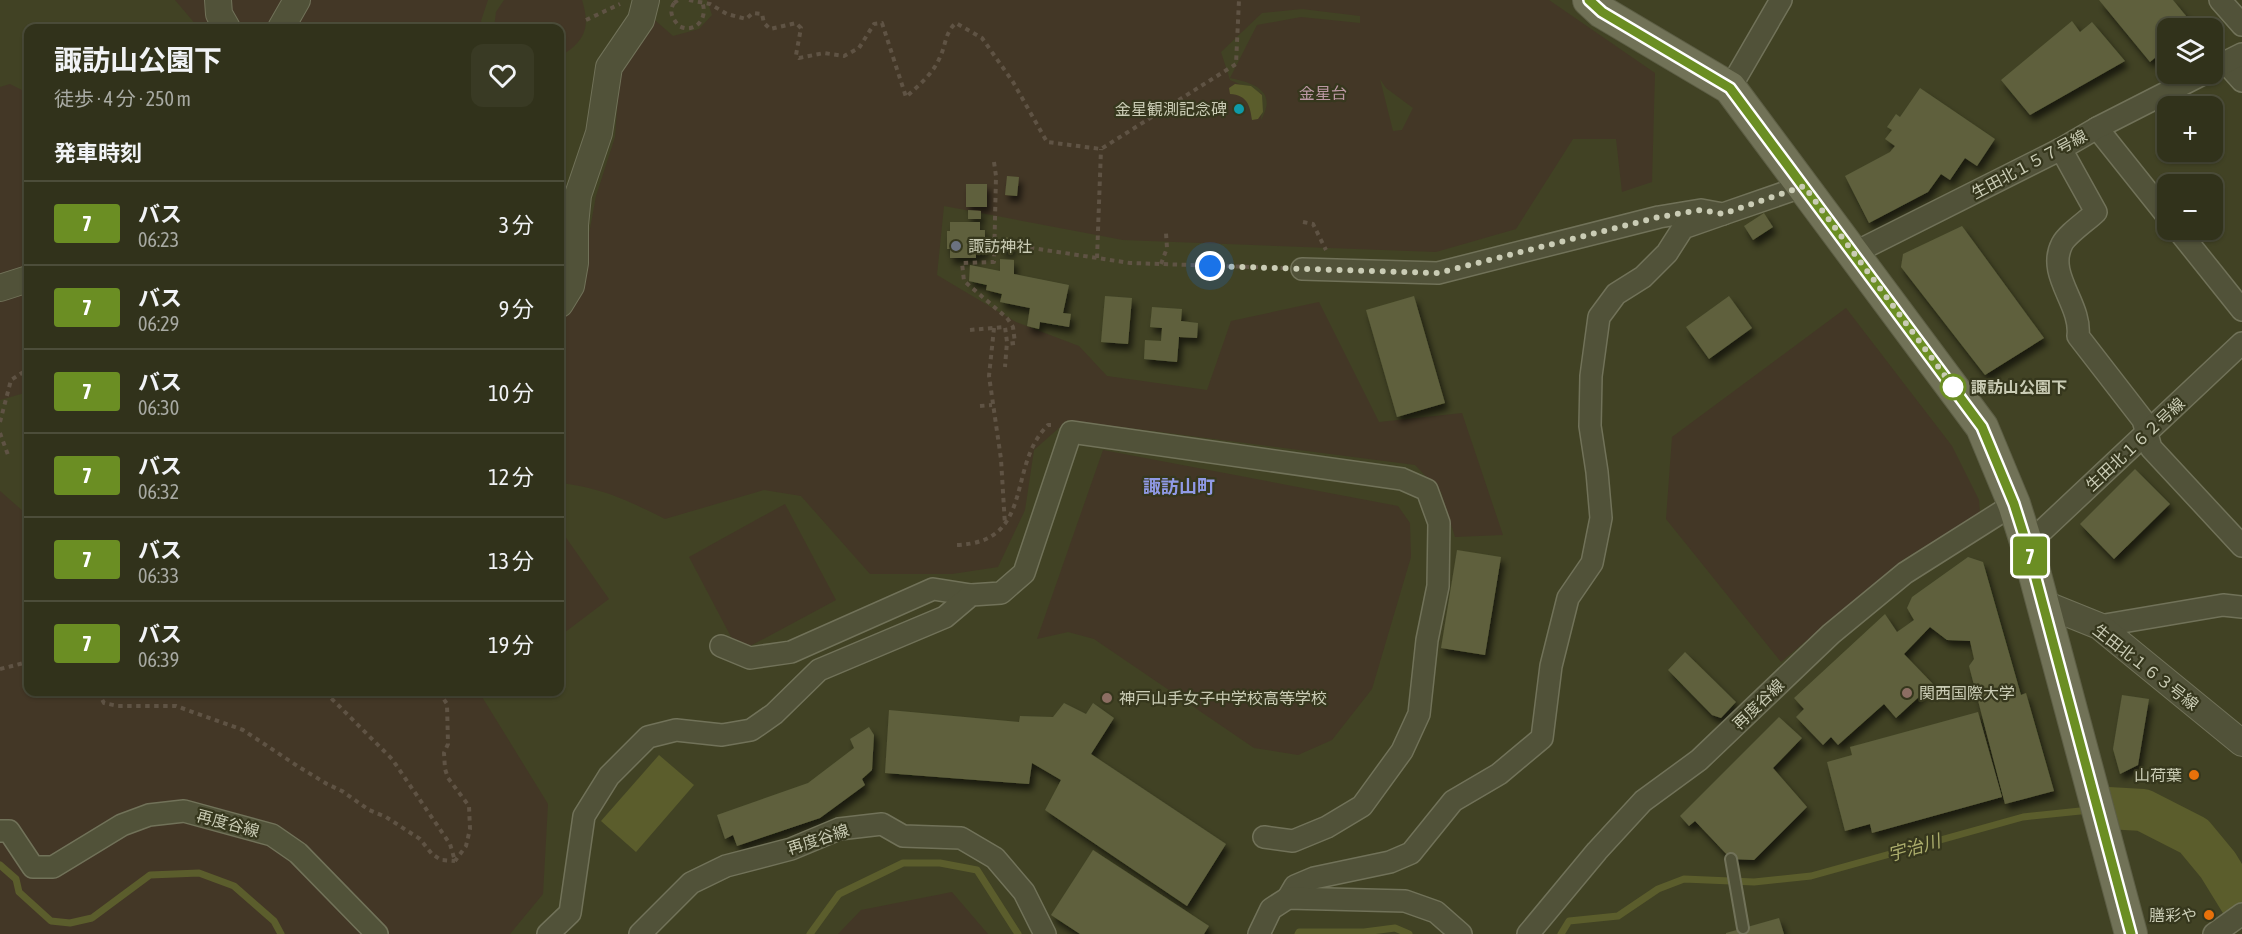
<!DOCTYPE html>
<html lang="ja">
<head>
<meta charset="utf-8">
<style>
  body { margin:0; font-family:"Asap Condensed","Noto Sans JP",sans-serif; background:#393a24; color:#f1f3f6; height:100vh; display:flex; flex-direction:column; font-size:22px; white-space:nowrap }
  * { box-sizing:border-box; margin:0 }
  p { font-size:20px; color:#a8aaa3 }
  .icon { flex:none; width:33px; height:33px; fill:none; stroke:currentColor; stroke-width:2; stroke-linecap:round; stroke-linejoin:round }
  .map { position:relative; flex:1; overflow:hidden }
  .sheet { position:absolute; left:24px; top:24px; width:540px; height:672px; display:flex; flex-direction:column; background:#31321b; border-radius:12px; box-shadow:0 2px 4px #0004,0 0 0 2px #4c4d3a }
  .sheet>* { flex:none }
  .badge { padding:0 12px; border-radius:4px; font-size:21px; line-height:39px }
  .fabs { position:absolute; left:2157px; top:18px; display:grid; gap:12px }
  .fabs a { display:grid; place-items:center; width:66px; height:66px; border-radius:12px; background:#31321b; box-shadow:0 2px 4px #0004,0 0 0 2px #4c4d3a; font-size:30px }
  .you { position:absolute; width:30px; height:30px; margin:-15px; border:4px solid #fff; border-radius:50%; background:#1a73e8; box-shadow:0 0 0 9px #1a73e833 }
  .map>.badge { position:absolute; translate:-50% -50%; box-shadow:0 0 0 3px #fff }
  h2 { padding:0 30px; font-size:22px; line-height:54px }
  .round { display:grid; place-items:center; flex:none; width:63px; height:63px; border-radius:12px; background:#393a24 }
  .summary { display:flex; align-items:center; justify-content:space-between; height:102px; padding:0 30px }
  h1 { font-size:28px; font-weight:700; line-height:45px }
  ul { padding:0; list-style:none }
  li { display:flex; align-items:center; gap:18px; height:84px; padding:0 30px; border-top:2px solid #4c4d3a }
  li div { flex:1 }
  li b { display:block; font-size:22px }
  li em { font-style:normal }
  li .badge { min-width:66px; font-weight:700; text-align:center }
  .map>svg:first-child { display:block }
  .green { fill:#433726; fill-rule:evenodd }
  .water { fill:#5b5d2c }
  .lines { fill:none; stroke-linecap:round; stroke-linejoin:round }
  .stream { stroke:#5b5d2c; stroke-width:7 }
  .river { stroke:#5b5d2c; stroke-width:42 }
  .building { fill:#5e603d; filter:url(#shadow) }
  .service-casing { stroke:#717259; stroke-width:14 }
  .minor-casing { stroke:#717259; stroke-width:24 }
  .tertiary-casing { stroke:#717259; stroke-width:28 }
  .primary-casing { stroke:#5d5e45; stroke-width:34 }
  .path { stroke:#5f5344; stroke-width:4; stroke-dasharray:4.5 4.5; stroke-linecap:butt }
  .service { stroke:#515239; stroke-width:10 }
  .minor { stroke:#515239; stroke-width:21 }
  .tertiary { stroke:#515239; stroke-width:26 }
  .primary { stroke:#717257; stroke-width:32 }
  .path-bridge { stroke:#5f5344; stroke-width:4; stroke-dasharray:4.5 4.5; stroke-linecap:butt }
  .line-casing { stroke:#fff; stroke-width:14 }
  .line { stroke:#6b8e23; stroke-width:9 }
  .walk { stroke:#caccb5; stroke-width:6; stroke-dasharray:0 10.8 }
  .culture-dot { fill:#0f9aa8; stroke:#36371d; stroke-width:2 }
  .worship-dot { fill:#6b7280; stroke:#36371d; stroke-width:2 }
  .stop-dot { fill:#fff; stroke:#6b8e23; stroke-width:3 }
  .education-dot { fill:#8d6e63; stroke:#36371d; stroke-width:2 }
  .food-dot { fill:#e8710a; stroke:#36371d; stroke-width:2 }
  .labels { text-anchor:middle; stroke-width:4.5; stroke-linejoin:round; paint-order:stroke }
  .park-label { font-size:16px; fill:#bb97a3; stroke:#36371d }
  .poi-label { font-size:16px; fill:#caccb5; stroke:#36371d; text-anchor:end }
  .street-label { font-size:16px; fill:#caccb5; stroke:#36371d }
  .stop-label { font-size:16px; font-weight:bold; fill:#caccb5; stroke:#36371d; text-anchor:start }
  .neighbourhood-label { font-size:18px; font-weight:bold; fill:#909ae6; stroke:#36371d }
  .water-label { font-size:18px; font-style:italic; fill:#abad6c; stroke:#36371d }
</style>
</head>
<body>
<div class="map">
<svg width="2242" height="934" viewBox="0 0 2242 934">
  <defs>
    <filter id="shadow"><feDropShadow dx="3.5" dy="6" stdDeviation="3" flood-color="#0009"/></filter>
  </defs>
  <rect width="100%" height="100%" fill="#414224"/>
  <!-- green -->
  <g class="green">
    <path d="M 175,0 L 488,0 L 481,21 L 484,28 L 194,28 L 197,26 Z"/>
    <path d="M 504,0 L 582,0 C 588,20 589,34 571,49 C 567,52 563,54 560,58 L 560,28 L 494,28 L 496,12 Z"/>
    <path d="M 707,0 L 1549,0 L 1655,73 L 1652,182 L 1622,192 L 1616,139 L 1573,139 L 1516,229 L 1436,252 L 1123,240 L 944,206 L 937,275 L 1016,322 L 1079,346 L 1107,376 L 1207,390 L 1231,321 L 1319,302 L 1379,422 L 1462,413 L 1503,535 L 1455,537 L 1441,492 L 1415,465 L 1068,420 L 1034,450 L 1025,510 L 998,567 L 952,574 L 870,574 L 801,496 L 764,490 L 665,519 C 627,500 602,488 560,483 L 560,314 L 576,305 L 596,196 L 615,137 L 620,70 L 649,15 L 673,36 L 699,29 L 712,15 ZM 1302,9 L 1360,16 L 1360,23 L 1301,17 L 1257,25 L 1230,78 C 1254,83 1278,91 1261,120 L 1262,94 L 1230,80 L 1221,52 L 1262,13 ZM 1380,79 L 1386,88 L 1413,108 L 1402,130 L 1393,131 Z"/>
    <path d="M 10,84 L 28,93 L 28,392 L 0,400 L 0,87 Z"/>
    <path d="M 1846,308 L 1952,446 L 1979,500 L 1980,513 L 1904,559 L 1781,662 L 1666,519 L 1672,437 Z"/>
    <path d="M 1103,450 L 1398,506 L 1410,523 L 1411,557 L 1372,689 L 1332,740 L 1298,755 L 1254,748 L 1094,639 L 1068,632 L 1037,639 Z"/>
    <path d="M 0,491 L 24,512 L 28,511 L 28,692 L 479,692 L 548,804 L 543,894 L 510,934 L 0,934 Z"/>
    <path d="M 785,504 L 836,600 L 739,652 L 689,557 Z"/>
    <path d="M 560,529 L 609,599 L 560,636 Z"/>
    <path d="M 952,892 L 988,934 L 838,934 L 861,910 Z"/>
  </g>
  <!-- water -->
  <g class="water">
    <path d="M 1235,84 L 1251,86 L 1262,95 L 1263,112 L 1258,119 L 1252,120 C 1250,105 1247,95 1230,94 L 1229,88 Z"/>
    <path d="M 659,755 L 694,785 L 636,852 L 601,821 Z"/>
  </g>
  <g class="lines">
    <!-- stream -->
    <g class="stream">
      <path d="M 0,865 L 16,879 L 19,892 L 51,921 L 70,923 L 92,918 L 150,875 L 199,873 L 234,886 L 274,921 L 281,934"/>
      <path d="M 810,934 L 839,894 L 903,863 L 940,863 L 977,870 L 1018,934"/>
      <path d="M 1298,934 L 1299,932 L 1364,932 L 1395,928 L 1409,934"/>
      <path d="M 1561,934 L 1569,921 L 1618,916 L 1658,889 L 1684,879 L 1754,882 L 1811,876 L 2023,817 L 2090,810"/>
    </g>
    <!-- river -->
    <path class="river" d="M 2108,808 L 2143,810 L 2194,836 L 2218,865 L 2242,904"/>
  </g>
  <!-- building -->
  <g class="building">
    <path d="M 2099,0 L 2173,0 L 2196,28 L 2168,28 L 2168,47 L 2150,62 Z"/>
    <path d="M 2072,21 L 2080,32 L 2092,22 L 2125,61 L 2030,115 L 2001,80 Z"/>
    <path d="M 1920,88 L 1995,139 L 1977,166 L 1965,158 L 1950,180 L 1941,174 L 1928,192 L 1869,223 L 1845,176 L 1890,152 L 1895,146 L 1885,139 L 1892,130 L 1887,127 L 1896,114 L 1900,117 Z"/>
    <path d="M 1007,176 L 1019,177 L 1017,196 L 1005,195 Z"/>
    <rect x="966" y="184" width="21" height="23"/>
    <path d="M 968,210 L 981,211 L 981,219 L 968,219 Z"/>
    <path d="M 1764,213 L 1773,227 L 1753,240 L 1744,226 Z"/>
    <path d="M 950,222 L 980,222 L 980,230 L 985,230 L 985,253 L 976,253 L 976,258 L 950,258 L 950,249 L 947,249 L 947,231 L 950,231 Z"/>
    <path d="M 1962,226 L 2044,338 L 1985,375 L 1901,267 L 1903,254 Z"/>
    <path d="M 1002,237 L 1012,238 L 1012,251 L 1002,251 Z"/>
    <path d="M 1000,259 L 1014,260 L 1014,274 L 1069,285 L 1063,313 L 1071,314 L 1069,327 L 1040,322 L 1039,329 L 1027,326 L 1030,308 L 1000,302 L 1002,294 L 986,290 L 987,285 L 969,281 L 970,265 L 1000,271 Z"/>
    <path d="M 1105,296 L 1132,298 L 1128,344 L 1101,342 Z"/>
    <path d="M 1414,296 L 1445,403 L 1397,417 L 1366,310 Z"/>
    <path d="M 1729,296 L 1752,328 L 1709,359 L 1686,327 Z"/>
    <path d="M 1152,307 L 1182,309 L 1181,321 L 1198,323 L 1197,338 L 1179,337 L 1177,362 L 1144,359 L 1145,340 L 1161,341 L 1162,328 L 1150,327 Z"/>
    <path d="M 2135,469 L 2170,504 L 2114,559 L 2080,524 Z"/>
    <path d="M 1457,550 L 1501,557 L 1485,655 L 1441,648 Z"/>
    <path d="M 1968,557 L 1983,562 L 2021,695 L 2026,693 L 2054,791 L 2005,804 L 1969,666 L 1974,659 L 1970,641 L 1947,640 L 1930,627 L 1904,654 L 1933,684 L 1896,718 L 1884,704 L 1838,745 L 1831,737 L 1823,745 L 1796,717 L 1804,709 L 1794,698 L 1885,614 L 1897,632 L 1914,620 L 1907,608 L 1912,597 Z"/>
    <path d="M 1685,652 L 1736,702 L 1721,718 L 1712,715 L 1668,670 Z"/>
    <path d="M 2122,695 L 2149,699 L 2138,765 L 2120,774 L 2113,749 Z"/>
    <path d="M 1064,703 L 1086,714 L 1093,703 L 1114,718 L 1091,754 L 1226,844 L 1187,906 L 1045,810 L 1061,780 L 1032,763 L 1029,784 L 885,773 L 889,710 L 1019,722 L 1020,716 L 1053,717 Z"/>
    <path d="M 1978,712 L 2002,797 L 1872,833 L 1870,824 L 1845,831 L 1827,762 L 1852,755 L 1850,747 Z"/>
    <path d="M 1779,717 L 1802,738 L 1773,768 L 1807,807 L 1754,860 L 1731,859 L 1695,821 L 1689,826 L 1680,816 Z"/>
    <path d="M 869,727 L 874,735 L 872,770 L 862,779 L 865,785 L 820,818 L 737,846 L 733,835 L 725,839 L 717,815 L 808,783 L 854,748 L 850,739 Z"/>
    <path d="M 1093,850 L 1209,926 L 1204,934 L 1080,934 L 1051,915 Z"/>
    <path d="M 1779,918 L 1784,934 L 1726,934 L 1726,933 Z"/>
  </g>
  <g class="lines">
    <!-- service casing -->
    <g class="service-casing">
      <path id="service" d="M 1731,859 L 1743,928"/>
    </g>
    <!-- minor casing -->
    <g class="minor-casing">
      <g id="minor">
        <path d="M 2220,0 L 2242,25"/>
        <path d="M 2225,62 L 2242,81"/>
        <path d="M 2212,69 L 2242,54"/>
        <path d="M 1730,88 L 1781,0"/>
        <path d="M 2097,128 L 2168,217"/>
        <path d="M 2061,149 L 2096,212 C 2088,220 2067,234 2062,244 C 2046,275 2082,304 2078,336 L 2143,420 L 2151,448 L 2242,546"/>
        <path d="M 2178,230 L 2242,310"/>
        <path d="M 1854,253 L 2061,149 L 2097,128 L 2203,74"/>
        <path d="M 1302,269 L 1438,273 L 1659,217 L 1701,210 L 1723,214 L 1804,186"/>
        <path d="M 2027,545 L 2242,343"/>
        <path d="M 2099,626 L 2223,605 L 2242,607"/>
        <path d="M 721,646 L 750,658 L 791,652 L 933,589 L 971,595"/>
        <path d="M 0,831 L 9,831 L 33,867 L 53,867 L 122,825 L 149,815 L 184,811 L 272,835 L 298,853 L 377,934"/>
        <path d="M 1288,898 L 1295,886 L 1314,878 L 1390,862 L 1411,853 L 1453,801 L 1499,774 L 1542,738 L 1551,666 L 1568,598 L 1592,563 L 1601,518 L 1597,472 L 1590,426 L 1591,376 L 1599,317 L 1616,294 L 1643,277 L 1667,253 L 1683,228 L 1723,214"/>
        <path d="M 548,934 L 570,913 L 584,816 L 609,776 L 648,737 L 676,730 L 722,735 L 751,730 L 774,714 L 819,670 L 945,617 L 971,595 L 1001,593 L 1024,573 L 1071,432 L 1402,479 L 1427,490 L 1439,523 L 1438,586 L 1427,640 L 1419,714 L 1402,751 L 1362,806 L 1327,827 L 1293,841 L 1264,837"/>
        <path d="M 640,934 L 691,883 L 726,866 L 791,849 L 839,829 L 882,824 L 903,836 L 961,838 L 995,858 L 1024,892 L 1045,934"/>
        <path d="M 1259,934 L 1271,909 L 1288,898 L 1405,901 L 1436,912 L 1461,934"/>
        <path d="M 1528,934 L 1597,851 L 1643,801 L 1699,760 L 1831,634 L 1905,573 L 2014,504"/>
        <path d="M 2214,934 L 2242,914"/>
      </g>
    </g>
    <!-- tertiary casing -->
    <g class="tertiary-casing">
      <g id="tertiary">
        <path d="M 218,0 L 219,14 L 227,28"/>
        <path d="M 281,28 L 297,0"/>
        <path d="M 0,288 L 28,279"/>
        <path d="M 560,304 L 571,286 L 575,263 L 575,225 L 578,195 L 599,133 L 609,67 L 641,20 L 646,0"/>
        <path d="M 2042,603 L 2099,626 L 2242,743"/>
      </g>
    </g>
    <!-- primary casing -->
    <g class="primary-casing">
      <path id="primary" d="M 1589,0 L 1602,12 L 1730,88 L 1982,427 L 2014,504 L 2027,545 L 2131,934"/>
    </g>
    <!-- path -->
    <g class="path">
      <path d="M 689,0 L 710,4 L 727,14 L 746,19 L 753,13 L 762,14 L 764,23 L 770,29 L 796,23 L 801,28 L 796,55 L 799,58 L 824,53 L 844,56 L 859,48 L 874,24 L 882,23 L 906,97 C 919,85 933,74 940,57 C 946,45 945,32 956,23 L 982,38 L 1013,82 L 1047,142 L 1101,149 L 1236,64 L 1239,0"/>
      <path d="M 674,3 L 678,0"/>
      <path d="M 586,20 L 620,4"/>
      <path d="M 994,162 L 996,176 L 994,262 L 962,263 L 964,281 L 1007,318 L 1013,327 L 1015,343 L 1006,344"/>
      <path d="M 1303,222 L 1313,224 L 1326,250"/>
      <path d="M 995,244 L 1002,244"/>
      <path d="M 1012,245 L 1130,263 L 1283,268"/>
      <path d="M 1097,258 L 1101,149"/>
      <path d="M 1161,264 L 1167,248 L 1166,233"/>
      <path d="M 994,328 L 989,376 L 1001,459 L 1005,525"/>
      <path d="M 970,330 L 1005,327 L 1007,342 L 1005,367"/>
      <path d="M 980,406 L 992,405"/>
      <path d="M 0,422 L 11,380 L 28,369"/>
      <path d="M 0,433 L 8,455"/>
      <path d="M 560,443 L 567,443"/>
      <path d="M 957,545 C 1036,542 1006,466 1048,425 L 1051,425"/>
      <path d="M 0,669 L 28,662"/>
      <path d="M 98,692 L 104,703 L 118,706 L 176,706 L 243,730 L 299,767 L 327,784 L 342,791 L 369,810 L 386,817 L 420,839 L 432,854 L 441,860 L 455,861"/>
      <path d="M 325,692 L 392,759 L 450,844 L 455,861"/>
      <path d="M 439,692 L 447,704 L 448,744 L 444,753 L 445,769 L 448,778 L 469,806 L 470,829 L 466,846 L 455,861"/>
    </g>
    <!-- service -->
    <use href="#service" class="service"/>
    <!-- minor -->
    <use href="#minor" class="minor"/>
    <!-- tertiary -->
    <use href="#tertiary" class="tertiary"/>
    <!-- primary -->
    <use href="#primary" class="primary"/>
    <!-- path-bridge -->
    <path class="path-bridge" d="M 674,3 C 668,12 673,19 679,26 C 696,35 710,16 701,0"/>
  </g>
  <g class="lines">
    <!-- line casing -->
    <g class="line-casing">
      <path id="line" d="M 1589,0 L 1602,12 L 1730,88 L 1982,427 L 2014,504 L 2027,545 L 2131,934"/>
    </g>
    <!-- line -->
    <use href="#line" class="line"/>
    <!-- walk -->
    <path class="walk" d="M 1210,266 L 1438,273 L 1659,217 L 1701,210 L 1723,214 L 1804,186 L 1957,392 L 1953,387"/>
  </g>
  <!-- markers -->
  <circle class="culture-dot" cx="1239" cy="109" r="6"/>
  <circle class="worship-dot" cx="956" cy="246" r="6"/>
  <circle class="stop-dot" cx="1953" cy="387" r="12"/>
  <g class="education-dot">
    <circle cx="1907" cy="693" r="6"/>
    <circle cx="1107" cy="698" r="6"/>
  </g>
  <g class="food-dot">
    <circle cx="2194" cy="775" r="6"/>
    <circle cx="2209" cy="915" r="6"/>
  </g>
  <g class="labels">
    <!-- park labels -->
    <g class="park-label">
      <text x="1323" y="99">金星台</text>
    </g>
    <!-- poi labels -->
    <g class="poi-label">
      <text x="1227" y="115">金星観測記念碑</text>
      <text x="968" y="252" text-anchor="start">諏訪神社</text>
      <text x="1919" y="699" text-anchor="start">関西国際大学</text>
      <text x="1119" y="704" text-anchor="start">神戸山手女子中学校高等学校</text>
      <text x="2182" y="781">山荷葉</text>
      <text x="2197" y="921">膳彩や</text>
    </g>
    <!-- street labels -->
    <g class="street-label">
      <text transform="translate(2029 164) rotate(-28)" y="6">生田北１５７号線</text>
      <text transform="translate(2135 444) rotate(-43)" y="6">生田北１６２号線</text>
      <text transform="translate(2146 667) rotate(38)" y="6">生田北１６３号線</text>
      <text transform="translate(1758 704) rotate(-44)" y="6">再度谷線</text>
      <text transform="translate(228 823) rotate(15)" y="6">再度谷線</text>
      <text transform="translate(818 839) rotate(-18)" y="6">再度谷線</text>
    </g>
    <!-- stop labels -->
    <g class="stop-label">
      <text x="1971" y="393">諏訪山公園下</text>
    </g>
    <!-- neighbourhood labels -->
    <g class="neighbourhood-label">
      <text x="1179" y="493">諏訪山町</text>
    </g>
    <!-- water labels -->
    <g class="water-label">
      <text transform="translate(1914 848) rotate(-16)" y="6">宇治川</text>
    </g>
  </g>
</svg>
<div class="fabs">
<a><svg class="icon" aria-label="layers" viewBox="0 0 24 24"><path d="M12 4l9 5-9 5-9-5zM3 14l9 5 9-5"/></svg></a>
<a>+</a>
<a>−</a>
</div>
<div class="you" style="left:1210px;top:266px"></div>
<b class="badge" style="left:2030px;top:556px;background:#6b8e23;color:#fff">7</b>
<section class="sheet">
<div class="summary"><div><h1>諏訪山公園下</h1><p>徒歩 · 4 分 · 250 m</p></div><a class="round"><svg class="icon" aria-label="heart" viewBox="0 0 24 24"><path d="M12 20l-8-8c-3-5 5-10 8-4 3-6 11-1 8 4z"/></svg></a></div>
<h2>発車時刻</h2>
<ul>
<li><span class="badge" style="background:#6b8e23;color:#fff">7</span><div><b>バス</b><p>06:23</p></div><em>3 分</em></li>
<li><span class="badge" style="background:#6b8e23;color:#fff">7</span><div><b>バス</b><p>06:29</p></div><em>9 分</em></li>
<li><span class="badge" style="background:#6b8e23;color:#fff">7</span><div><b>バス</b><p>06:30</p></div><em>10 分</em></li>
<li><span class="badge" style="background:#6b8e23;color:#fff">7</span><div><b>バス</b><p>06:32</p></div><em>12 分</em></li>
<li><span class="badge" style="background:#6b8e23;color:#fff">7</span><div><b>バス</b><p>06:33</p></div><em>13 分</em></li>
<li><span class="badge" style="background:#6b8e23;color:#fff">7</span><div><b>バス</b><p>06:39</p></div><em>19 分</em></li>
</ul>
</section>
</div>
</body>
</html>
